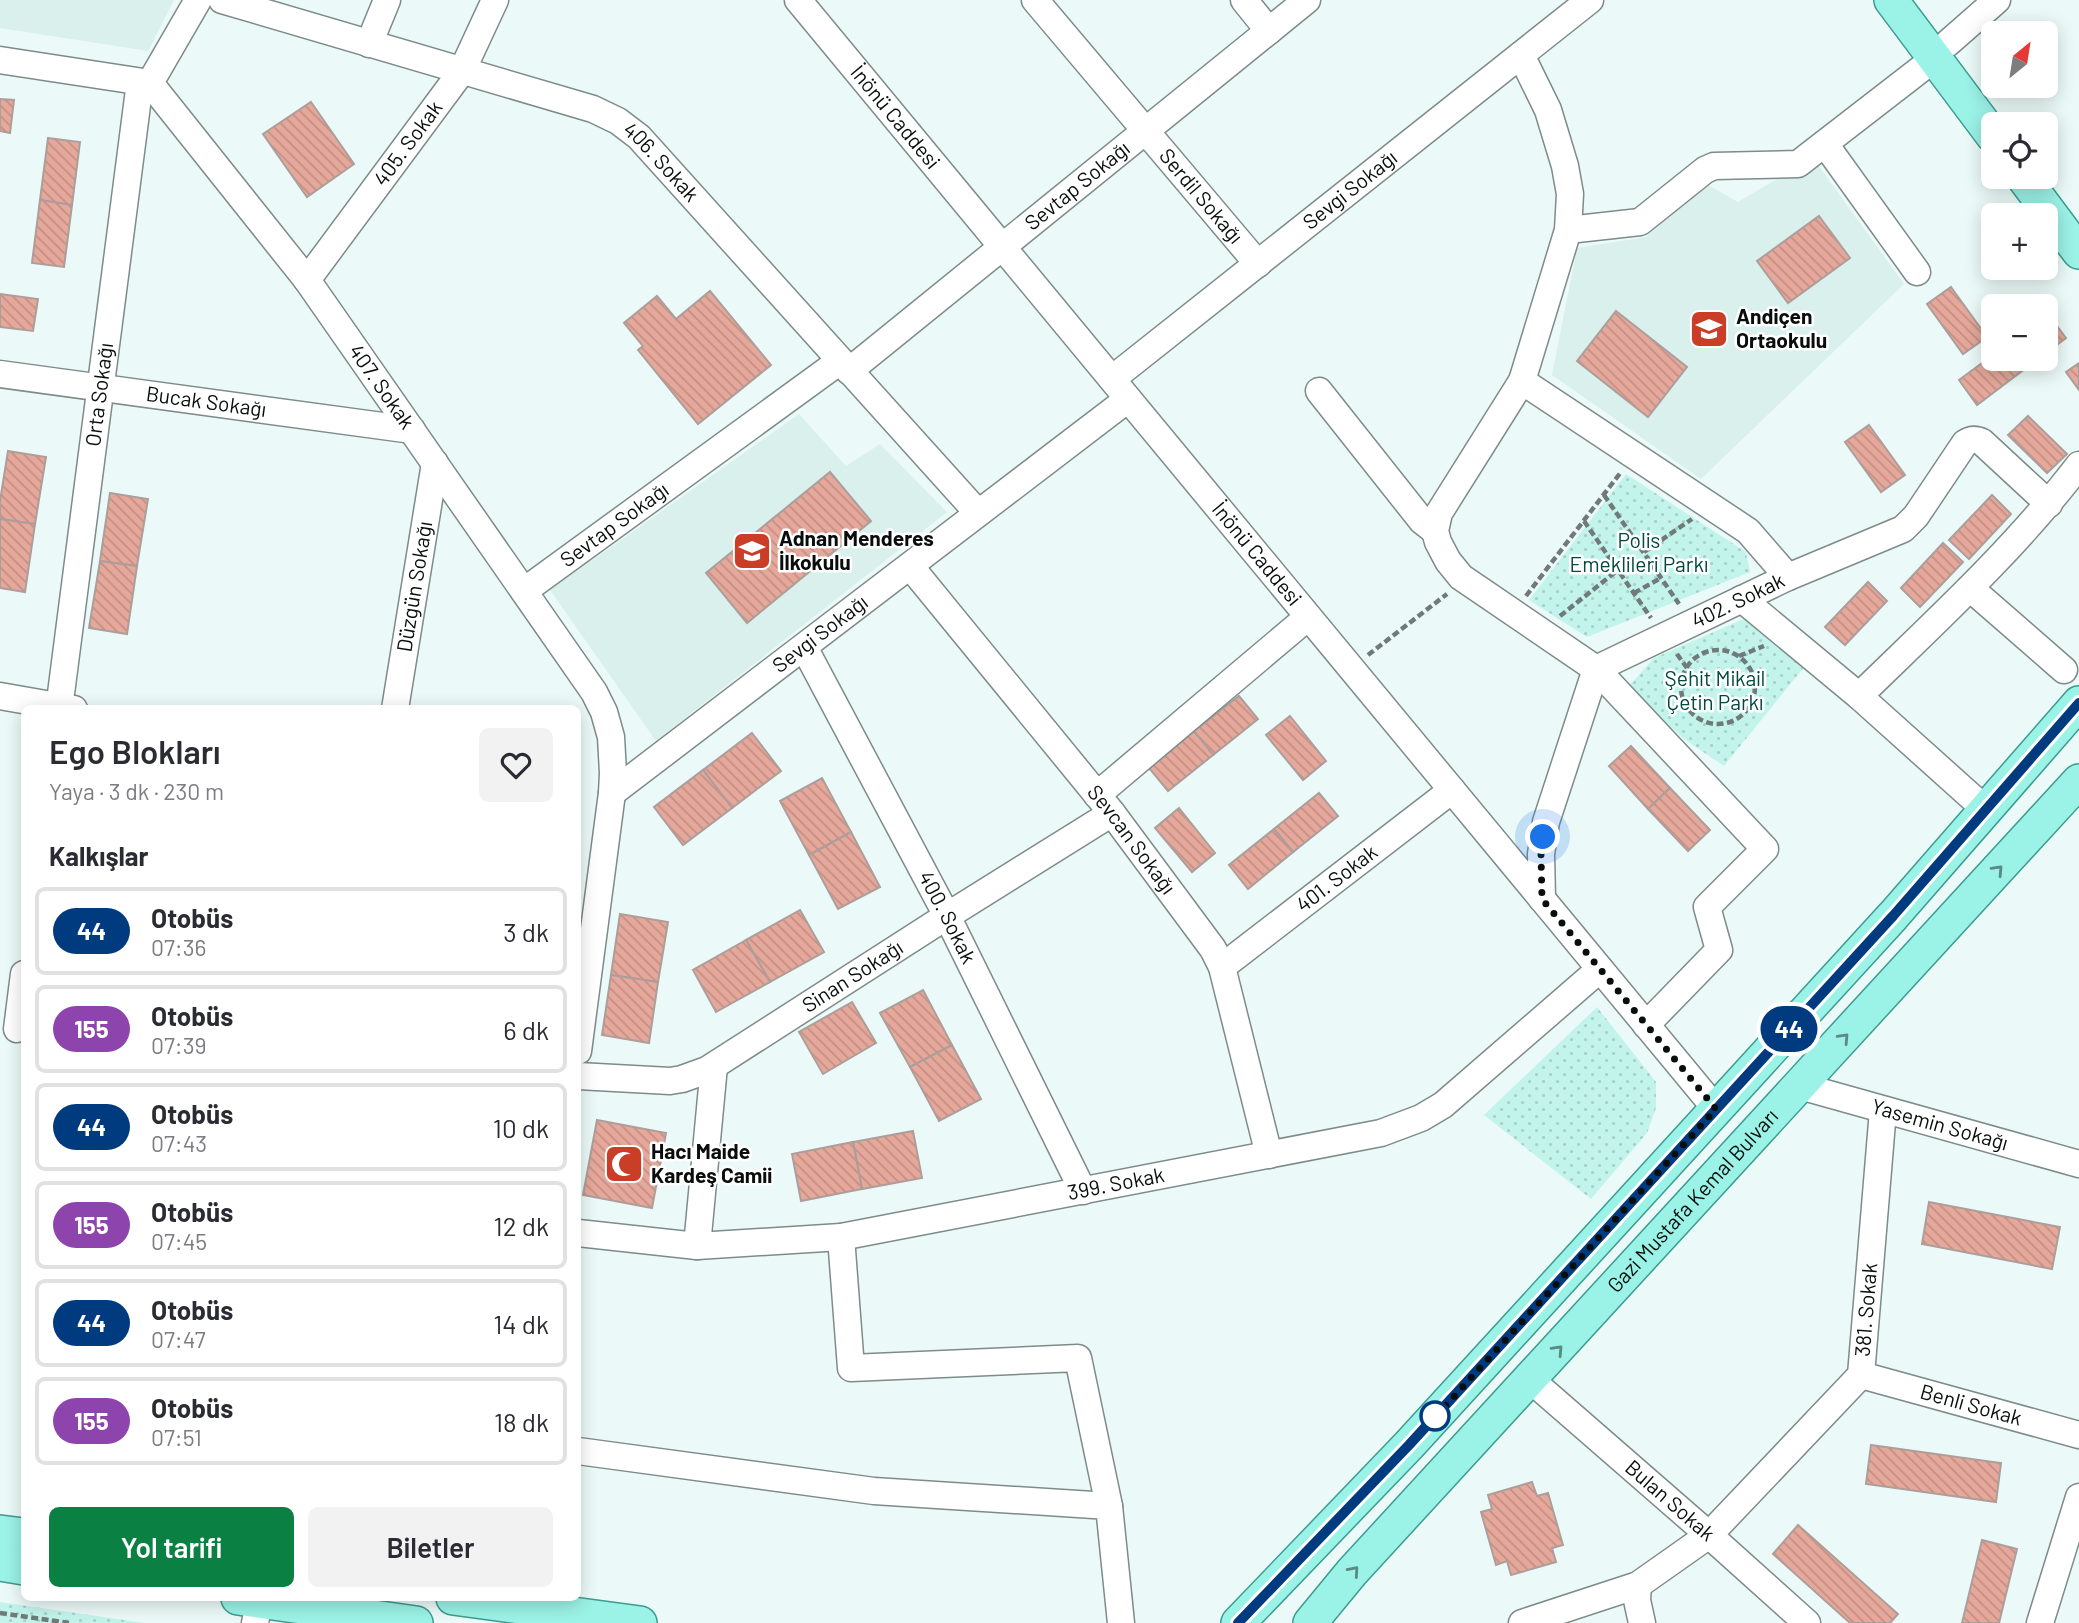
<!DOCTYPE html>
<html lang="tr">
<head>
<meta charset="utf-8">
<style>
  body { margin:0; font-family:Barlow,sans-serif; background:#f2f2f3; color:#2b2b33; height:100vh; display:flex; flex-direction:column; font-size:26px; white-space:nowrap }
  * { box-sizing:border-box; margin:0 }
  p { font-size:23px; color:#7c7c81 }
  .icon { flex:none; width:38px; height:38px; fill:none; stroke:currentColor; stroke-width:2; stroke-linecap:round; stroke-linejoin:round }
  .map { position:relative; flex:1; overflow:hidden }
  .details { position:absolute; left:21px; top:705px; width:560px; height:896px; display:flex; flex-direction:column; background:#fff; border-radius:10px; box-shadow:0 4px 18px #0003 }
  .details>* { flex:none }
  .badge { padding:0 14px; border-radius:23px; font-size:24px; line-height:46px }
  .needle { width:46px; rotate:30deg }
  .buttons { position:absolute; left:1981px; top:21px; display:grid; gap:14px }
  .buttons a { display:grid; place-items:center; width:77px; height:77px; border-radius:10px; background:#fff; box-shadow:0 4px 18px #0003; font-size:35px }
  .you { position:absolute; width:35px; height:35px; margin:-18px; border:5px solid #fff; border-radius:50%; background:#1a73e8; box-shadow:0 0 0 10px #1a73e833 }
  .map>.badge { position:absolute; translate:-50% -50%; box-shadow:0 0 0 4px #fff }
  h2 { padding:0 28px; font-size:26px; line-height:63px }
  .round { display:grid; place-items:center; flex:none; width:74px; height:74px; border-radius:10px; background:#f2f2f3 }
  .overview { display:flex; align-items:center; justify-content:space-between; height:119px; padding:0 28px }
  h1 { font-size:33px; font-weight:600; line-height:52px }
  .action { display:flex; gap:14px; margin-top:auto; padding:14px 28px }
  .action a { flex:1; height:80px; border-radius:10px; background:#0b8043; color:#fff; font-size:28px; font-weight:600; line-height:80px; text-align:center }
  .action a+a { background:#f2f2f3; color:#2b2b33 }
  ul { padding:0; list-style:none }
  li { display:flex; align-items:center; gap:21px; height:88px; margin:0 14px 10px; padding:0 14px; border:4px solid #e1e1e2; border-radius:10px }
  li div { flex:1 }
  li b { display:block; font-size:26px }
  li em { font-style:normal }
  li .badge { min-width:77px; font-weight:700; text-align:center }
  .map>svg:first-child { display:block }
  .built { fill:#d9f0ec }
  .park { fill:url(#park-dots) }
  .building { fill:url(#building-back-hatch); stroke:#ac9e9b; stroke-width:2 }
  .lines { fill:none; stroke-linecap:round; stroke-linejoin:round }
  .minor-casing { stroke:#7d8b89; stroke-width:29 }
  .major-casing { stroke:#3c9c90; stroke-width:36 }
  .path { stroke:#707a79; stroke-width:4.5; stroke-dasharray:7 3.5; stroke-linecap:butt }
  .minor { stroke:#fff; stroke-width:26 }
  .major { stroke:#9bf2e6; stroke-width:33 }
  .oneway { stroke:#598b84 }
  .line-casing { stroke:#fff; stroke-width:16 }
  .line { stroke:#003b80; stroke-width:10 }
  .walk { stroke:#090e0d; stroke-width:7; stroke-dasharray:0 12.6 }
  .stop-dot { fill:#fff; stroke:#003b80; stroke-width:3.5 }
  .labels { text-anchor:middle; stroke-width:5; stroke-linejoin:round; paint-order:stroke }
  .street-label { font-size:21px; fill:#090e0d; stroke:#fff }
  .poi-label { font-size:21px; font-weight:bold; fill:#090e0d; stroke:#fff; text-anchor:start }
  .park-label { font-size:21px; fill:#014841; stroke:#fff }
</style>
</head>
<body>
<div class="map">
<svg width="2079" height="1623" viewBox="0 0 2079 1623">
  <defs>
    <pattern id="park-dots" width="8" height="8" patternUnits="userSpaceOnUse" patternTransform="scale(1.75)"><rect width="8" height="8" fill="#c3f4ec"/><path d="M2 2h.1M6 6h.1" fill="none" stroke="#a6d0c9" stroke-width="1.8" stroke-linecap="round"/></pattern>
    <pattern id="building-back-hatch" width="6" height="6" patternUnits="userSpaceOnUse" patternTransform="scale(1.75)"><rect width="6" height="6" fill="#e6a89b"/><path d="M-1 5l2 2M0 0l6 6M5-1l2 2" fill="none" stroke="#c48f84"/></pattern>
  </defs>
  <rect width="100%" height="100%" fill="#ebfaf8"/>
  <!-- built -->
  <g class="built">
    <path d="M 0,0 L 174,0 L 148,51 L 0,28 Z"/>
    <path d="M 1813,158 L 1904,284 L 1701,479 L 1552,375 L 1577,248 L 1646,237 L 1706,184 L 1738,202 Z"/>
    <path d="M 799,414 L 846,466 L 880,444 L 947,512 L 656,741 L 550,590 Z"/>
  </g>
  <!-- park -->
  <g class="park">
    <path d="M 1626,474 L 1746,552 L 1750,572 L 1587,637 L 1529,600 Z"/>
    <path d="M 1746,618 L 1805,666 L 1724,766 L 1684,739 L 1628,687 L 1654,658 Z"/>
    <path d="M 1597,1007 L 1656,1082 L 1656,1108 L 1647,1133 L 1591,1199 L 1484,1115 Z"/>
    <path d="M 0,1602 L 145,1623 L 0,1623 Z"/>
  </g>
  <!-- building -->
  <g class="building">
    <path d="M 0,99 L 14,100 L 10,133 L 0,131 Z"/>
    <path d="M 311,102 L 354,164 L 307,197 L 263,134 Z"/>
    <path d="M 48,138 L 80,142 L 72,205 L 40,200 Z"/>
    <path d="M 40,200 L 72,205 L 64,267 L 32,263 Z"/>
    <path d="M 1819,216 L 1850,258 L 1788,303 L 1757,261 Z"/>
    <path d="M 1951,287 L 1987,337 L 1963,354 L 1927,304 Z"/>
    <path d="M 710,291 L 771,365 L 698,424 L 638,350 L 643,346 L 624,323 L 657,296 L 676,319 Z"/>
    <path d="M 0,294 L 38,299 L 33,331 L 0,327 Z"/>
    <path d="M 1616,311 L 1687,367 L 1648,417 L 1577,361 Z"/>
    <path d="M 2048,314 L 2066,338 L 2046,353 L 2046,316 Z"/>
    <path d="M 1993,355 L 1993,359 L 2038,359 L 1977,405 L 1959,380 Z"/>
    <path d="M 2079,363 L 2079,390 L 2066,372 Z"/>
    <path d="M 2028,416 L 2067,454 L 2047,473 L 2008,435 Z"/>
    <path d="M 1869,425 L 1905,475 L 1881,492 L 1845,442 Z"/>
    <path d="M 8,451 L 46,457 L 35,524 L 0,519 L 0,501 Z"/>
    <path d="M 830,472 L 871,521 L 747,623 L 706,573 Z"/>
    <path d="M 110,493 L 148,499 L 137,566 L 100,561 Z"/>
    <path d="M 1992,495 L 2011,514 L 1969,559 L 1949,540 Z"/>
    <path d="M 0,519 L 35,524 L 25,592 L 0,588 Z"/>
    <path d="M 1943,543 L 1963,562 L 1920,607 L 1901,588 Z"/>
    <path d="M 100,561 L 137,566 L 127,634 L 89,628 Z"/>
    <path d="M 1868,582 L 1887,601 L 1845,645 L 1825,627 Z"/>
    <path d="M 1239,696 L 1258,719 L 1213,755 L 1194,731 Z"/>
    <path d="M 1290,716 L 1326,761 L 1303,780 L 1266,735 Z"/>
    <path d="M 1194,731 L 1213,755 L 1168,791 L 1149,768 Z"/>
    <path d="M 752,733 L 781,771 L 732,808 L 703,770 Z"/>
    <path d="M 1631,746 L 1670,788 L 1648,809 L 1609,766 Z"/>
    <path d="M 703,770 L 732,808 L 683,845 L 654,807 Z"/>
    <path d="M 822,778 L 851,832 L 809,855 L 780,801 Z"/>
    <path d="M 1670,788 L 1710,830 L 1688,851 L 1648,809 Z"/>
    <path d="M 1319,793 L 1338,816 L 1293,852 L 1274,829 Z"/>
    <path d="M 1179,808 L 1215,853 L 1192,872 L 1155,828 Z"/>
    <path d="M 1274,829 L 1293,852 L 1248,889 L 1229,865 Z"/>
    <path d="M 851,832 L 880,887 L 838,909 L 809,855 Z"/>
    <path d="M 800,910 L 824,952 L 770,982 L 746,940 Z"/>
    <path d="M 620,914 L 668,922 L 658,982 L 611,975 Z"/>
    <path d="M 746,940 L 770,982 L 716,1012 L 693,970 Z"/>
    <path d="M 611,975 L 658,982 L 649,1043 L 602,1035 Z"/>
    <path d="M 923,990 L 952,1045 L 910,1067 L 880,1013 Z"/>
    <path d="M 852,1002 L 876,1043 L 823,1074 L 799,1032 Z"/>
    <path d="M 952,1045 L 981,1099 L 939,1121 L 910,1067 Z"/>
    <path d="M 597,1120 L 666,1133 L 652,1208 L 583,1195 Z"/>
    <path d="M 913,1131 L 922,1178 L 862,1189 L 853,1142 Z"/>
    <path d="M 853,1142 L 862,1189 L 801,1201 L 792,1154 Z"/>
    <path d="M 1929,1202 L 2060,1227 L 2052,1269 L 1922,1244 Z"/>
    <path d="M 1871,1445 L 2001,1463 L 1996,1502 L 1866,1484 Z"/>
    <path d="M 1532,1482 L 1537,1496 L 1548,1493 L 1563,1545 L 1552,1548 L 1556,1562 L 1511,1575 L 1507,1561 L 1496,1565 L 1481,1512 L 1492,1509 L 1488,1495 Z"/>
    <path d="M 1798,1525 L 1898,1614 L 1890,1623 L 1850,1623 L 1773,1554 Z"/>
    <path d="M 1982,1540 L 2017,1549 L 1999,1623 L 1962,1623 Z"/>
  </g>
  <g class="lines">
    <!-- minor casing -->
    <g class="minor-casing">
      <g id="minor">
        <path id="s1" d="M 198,0 L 150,83 L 307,280 L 594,692 L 604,712 L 611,737 L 613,773 L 612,793 L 578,1051"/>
        <path id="s2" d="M 222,0 L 593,109 L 618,121 L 639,137 L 978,513"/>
        <path id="s3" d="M 798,0 L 1716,1109"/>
        <path id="s4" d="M 1035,0 L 1258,264"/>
        <path d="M 1244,0 L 1269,31"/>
        <path d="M 1948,43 L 1997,0"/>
        <path d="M 369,44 L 387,0"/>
        <path d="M 1521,55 L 1548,110 L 1565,166 L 1570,194 L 1568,230 L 1522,381 L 1439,513 L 1435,531 L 1438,542 L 1448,561 L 1461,577 L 1596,669 L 1765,849 L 1707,907 L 1719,950 L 1646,1025"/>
        <path d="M 0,60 L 150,83"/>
        <path d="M 1825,144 L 1917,272"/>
        <path d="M 1568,230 L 1640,222 L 1705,170 L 1714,166 L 1798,164 L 1935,58"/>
        <path id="s5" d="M 307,280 L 462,71 L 495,0"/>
        <path id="s6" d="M 849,371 L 1307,0"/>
        <path id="s7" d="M 0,374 L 412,430"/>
        <path id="s8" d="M 1112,379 L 1590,0"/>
        <path d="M 1522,381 L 1748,531 L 1788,577"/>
        <path d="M 1319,391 L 1422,521 L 1435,531"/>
        <path id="s9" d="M 910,566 L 1112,813 L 1213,949 L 1222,967 L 1269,1155"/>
        <path d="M 1970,588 L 2064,670"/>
        <path id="s10" d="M 524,591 L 840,361"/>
        <path d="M 1742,599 L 1859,696 L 1986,810"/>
        <path id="s11" d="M 804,647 L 947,916 L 1083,1191"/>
        <path d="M 0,696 L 74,709"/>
        <path d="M 1859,696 C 1935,622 2014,550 2079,465"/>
        <path id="s12" d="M 59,709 L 140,82"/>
        <path id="s13" d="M 395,709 L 435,463"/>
        <path id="s14" d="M 612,793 L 1128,399"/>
        <path d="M 1097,795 L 1308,617"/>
        <path id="s15" d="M 1542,899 L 1541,854 L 1546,822 L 1596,669 L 1788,577 L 1903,529 L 1916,516 L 1965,443 C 1971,439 1976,439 1982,442 L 2049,504"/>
        <path id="s16" d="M 1222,967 L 1452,790"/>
        <path d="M 17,1029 L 24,974"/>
        <path id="s17" d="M 578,1076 L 670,1081 L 682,1079 L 707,1070 L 947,916 L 1112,813"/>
        <path id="s18" d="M 1800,1086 L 2079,1164"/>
        <path id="s19" d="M 578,1233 L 697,1246 L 841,1237 L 1381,1133 L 1421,1118 L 1443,1105 L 1600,969"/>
        <path d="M 841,1237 L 851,1368 L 1078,1358 L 1109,1506"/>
        <path d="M 697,1246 L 714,1066"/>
        <path id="s20" d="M 1861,1375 L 2079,1435"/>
        <path id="s21" d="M 1531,1380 L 1709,1535 L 1807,1623"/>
        <path d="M 578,1451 L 874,1491 L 1109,1506 L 1121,1623"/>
        <path d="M 1638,1585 L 1637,1600 L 1642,1623"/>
        <path d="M 255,1623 L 259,1601"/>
        <path id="s22" d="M 1522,1623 L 1638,1585 L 1709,1535 L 1861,1375 L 1883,1110"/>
        <path d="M 2040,1623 L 2079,1497"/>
      </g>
    </g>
    <!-- major casing -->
    <g class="major-casing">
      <g id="major">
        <path d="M 1891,0 L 1993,136"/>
        <path d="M 2023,177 L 2079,252"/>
        <path d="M 0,1532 L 24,1535"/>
        <path d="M 0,1564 L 24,1568"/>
        <path d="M 238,1598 L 416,1623"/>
        <path d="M 453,1598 L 640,1623"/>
        <path d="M 1238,1623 L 1409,1445 L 1893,916 L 2079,703"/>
        <path id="s23" d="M 1310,1623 L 1352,1572 L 2079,781"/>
      </g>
    </g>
    <!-- path -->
    <g class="path">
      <path d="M 1604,495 L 1679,604"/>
      <path d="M 1584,521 L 1651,618"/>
      <path d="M 1644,552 L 1692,519"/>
      <path d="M 1634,593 L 1661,578"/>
      <path d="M 1526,596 L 1621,472"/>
      <path d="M 1560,616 L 1618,570"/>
      <circle cx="1718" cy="687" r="37"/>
      <path d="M 1677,654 L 1687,668"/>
      <path d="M 1368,655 L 1447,594"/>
      <path d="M 1739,656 L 1764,646"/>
      <path d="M 0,1613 L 69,1623"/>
    </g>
    <!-- minor -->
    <use href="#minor" class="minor"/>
    <!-- major -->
    <use href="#major" class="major"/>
  </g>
  <!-- one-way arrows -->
  <defs><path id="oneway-chevron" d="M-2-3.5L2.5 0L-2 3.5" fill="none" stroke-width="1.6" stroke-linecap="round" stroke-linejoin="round" transform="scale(1.75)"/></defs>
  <g class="oneway">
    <use href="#oneway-chevron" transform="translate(1998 870) rotate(-47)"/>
    <use href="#oneway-chevron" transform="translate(1844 1038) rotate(-47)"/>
    <use href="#oneway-chevron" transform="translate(1558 1350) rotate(-47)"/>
    <use href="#oneway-chevron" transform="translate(1354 1571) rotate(-49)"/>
  </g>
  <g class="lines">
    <!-- line casing -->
    <g class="line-casing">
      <path id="line" d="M 1238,1623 L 1409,1445 L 1893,916 L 2079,703"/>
    </g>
    <!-- line -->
    <use href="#line" class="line"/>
    <!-- walk -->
    <path class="walk" d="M 1435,1416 L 1428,1425 L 1716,1109 L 1542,899 L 1541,854 L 1543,837"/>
  </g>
  <!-- icons -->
  <defs>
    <g id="school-square" transform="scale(2.0125)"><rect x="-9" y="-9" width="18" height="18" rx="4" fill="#ca3e28" stroke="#fff"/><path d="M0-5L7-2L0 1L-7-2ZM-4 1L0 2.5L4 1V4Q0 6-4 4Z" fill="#fff"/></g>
    <g id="mosque-square" transform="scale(2.0125)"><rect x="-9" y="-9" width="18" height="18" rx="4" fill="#ca3e28" stroke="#fff"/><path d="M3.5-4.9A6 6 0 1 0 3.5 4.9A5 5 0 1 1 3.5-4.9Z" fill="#fff"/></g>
  </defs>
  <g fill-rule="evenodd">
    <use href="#school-square" x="1709" y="329"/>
    <use href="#school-square" x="752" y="551"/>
    <use href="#mosque-square" x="624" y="1164"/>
  </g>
  <!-- markers -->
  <circle class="stop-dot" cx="1435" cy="1416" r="14"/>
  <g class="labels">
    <!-- street labels -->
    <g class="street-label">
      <text dy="7" stroke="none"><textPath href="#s3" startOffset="152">İnönü Caddesi</textPath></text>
      <text dy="7" stroke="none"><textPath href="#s5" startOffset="170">405. Sokak</textPath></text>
      <text dy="7" stroke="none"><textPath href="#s2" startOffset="474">406. Sokak</textPath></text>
      <text dy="7" stroke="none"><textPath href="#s6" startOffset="294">Sevtap Sokağı</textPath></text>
      <text dy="7" stroke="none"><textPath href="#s8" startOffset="304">Sevgi Sokağı</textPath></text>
      <text dy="7" stroke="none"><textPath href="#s4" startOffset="257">Serdil Sokağı</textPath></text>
      <text dy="7" stroke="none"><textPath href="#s1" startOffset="478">407. Sokak</textPath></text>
      <text dy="7" stroke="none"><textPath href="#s12" startOffset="317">Orta Sokağı</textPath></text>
      <text dy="7" stroke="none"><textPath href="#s7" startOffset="208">Bucak Sokağı</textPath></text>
      <text dy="7" stroke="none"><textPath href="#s10" startOffset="112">Sevtap Sokağı</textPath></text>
      <text dy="7" stroke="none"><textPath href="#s3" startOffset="719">İnönü Caddesi</textPath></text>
      <text dy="7" stroke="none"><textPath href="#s13" startOffset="124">Düzgün Sokağı</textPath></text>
      <text dy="7" stroke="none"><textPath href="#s15" startOffset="396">402. Sokak</textPath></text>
      <text dy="7" stroke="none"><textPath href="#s14" startOffset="262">Sevgi Sokağı</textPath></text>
      <text dy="7" stroke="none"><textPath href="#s9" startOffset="352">Sevcan Sokağı</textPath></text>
      <text dy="7" stroke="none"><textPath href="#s16" startOffset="145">401. Sokak</textPath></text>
      <text dy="7" stroke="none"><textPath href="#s11" startOffset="306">400. Sokak</textPath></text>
      <text dy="7" stroke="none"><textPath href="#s17" startOffset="304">Sinan Sokağı</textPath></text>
      <text dy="7" stroke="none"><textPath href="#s18" startOffset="145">Yasemin Sokağı</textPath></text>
      <text dy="7" stroke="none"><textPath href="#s19" startOffset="544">399. Sokak</textPath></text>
      <text dy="7" stroke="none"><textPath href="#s23" startOffset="570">Gazi Mustafa Kemal Bulvarı</textPath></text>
      <text dy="7" stroke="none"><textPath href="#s22" startOffset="495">381. Sokak</textPath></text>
      <text dy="7" stroke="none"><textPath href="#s20" startOffset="114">Benli Sokak</textPath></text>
      <text dy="7" stroke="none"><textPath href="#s21" startOffset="184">Bulan Sokak</textPath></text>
    </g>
    <!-- poi labels -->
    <g class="poi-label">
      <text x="1736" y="324">Andiçen<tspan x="1736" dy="24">Ortaokulu</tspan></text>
      <text x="779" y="546">Adnan Menderes<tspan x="779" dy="24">İlkokulu</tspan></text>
      <text x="651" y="1159">Hacı Maide<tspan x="651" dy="24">Kardeş Camii</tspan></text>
    </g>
    <!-- park labels -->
    <g class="park-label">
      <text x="1639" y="548">Polis<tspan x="1639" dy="24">Emeklileri Parkı</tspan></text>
      <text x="1715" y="686">Şehit Mikail<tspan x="1715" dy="24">Çetin Parkı</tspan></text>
    </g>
  </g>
</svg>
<div class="buttons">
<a><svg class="needle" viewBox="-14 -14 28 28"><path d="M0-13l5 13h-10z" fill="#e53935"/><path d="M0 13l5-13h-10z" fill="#7c7c81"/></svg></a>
<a><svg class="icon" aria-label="locate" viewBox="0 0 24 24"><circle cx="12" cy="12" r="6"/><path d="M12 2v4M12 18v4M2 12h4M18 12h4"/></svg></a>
<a>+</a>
<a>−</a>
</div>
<div class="you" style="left:1543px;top:837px"></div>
<b class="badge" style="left:1789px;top:1029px;background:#003b80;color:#fff">44</b>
<section class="details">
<div class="overview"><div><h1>Ego Blokları</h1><p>Yaya · 3 dk · 230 m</p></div><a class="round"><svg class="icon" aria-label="heart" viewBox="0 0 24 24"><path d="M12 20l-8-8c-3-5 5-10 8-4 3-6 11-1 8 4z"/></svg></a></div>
<h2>Kalkışlar</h2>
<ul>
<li><span class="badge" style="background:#003b80;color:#fff">44</span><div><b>Otobüs</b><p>07:36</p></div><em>3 dk</em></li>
<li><span class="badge" style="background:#8e44ad;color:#fff">155</span><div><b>Otobüs</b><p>07:39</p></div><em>6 dk</em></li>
<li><span class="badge" style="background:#003b80;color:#fff">44</span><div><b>Otobüs</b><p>07:43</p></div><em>10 dk</em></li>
<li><span class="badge" style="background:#8e44ad;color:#fff">155</span><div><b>Otobüs</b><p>07:45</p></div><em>12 dk</em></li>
<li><span class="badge" style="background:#003b80;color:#fff">44</span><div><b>Otobüs</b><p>07:47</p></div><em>14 dk</em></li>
<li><span class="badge" style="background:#8e44ad;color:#fff">155</span><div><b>Otobüs</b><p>07:51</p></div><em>18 dk</em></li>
</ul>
<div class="action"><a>Yol tarifi</a><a>Biletler</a></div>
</section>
</div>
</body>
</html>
